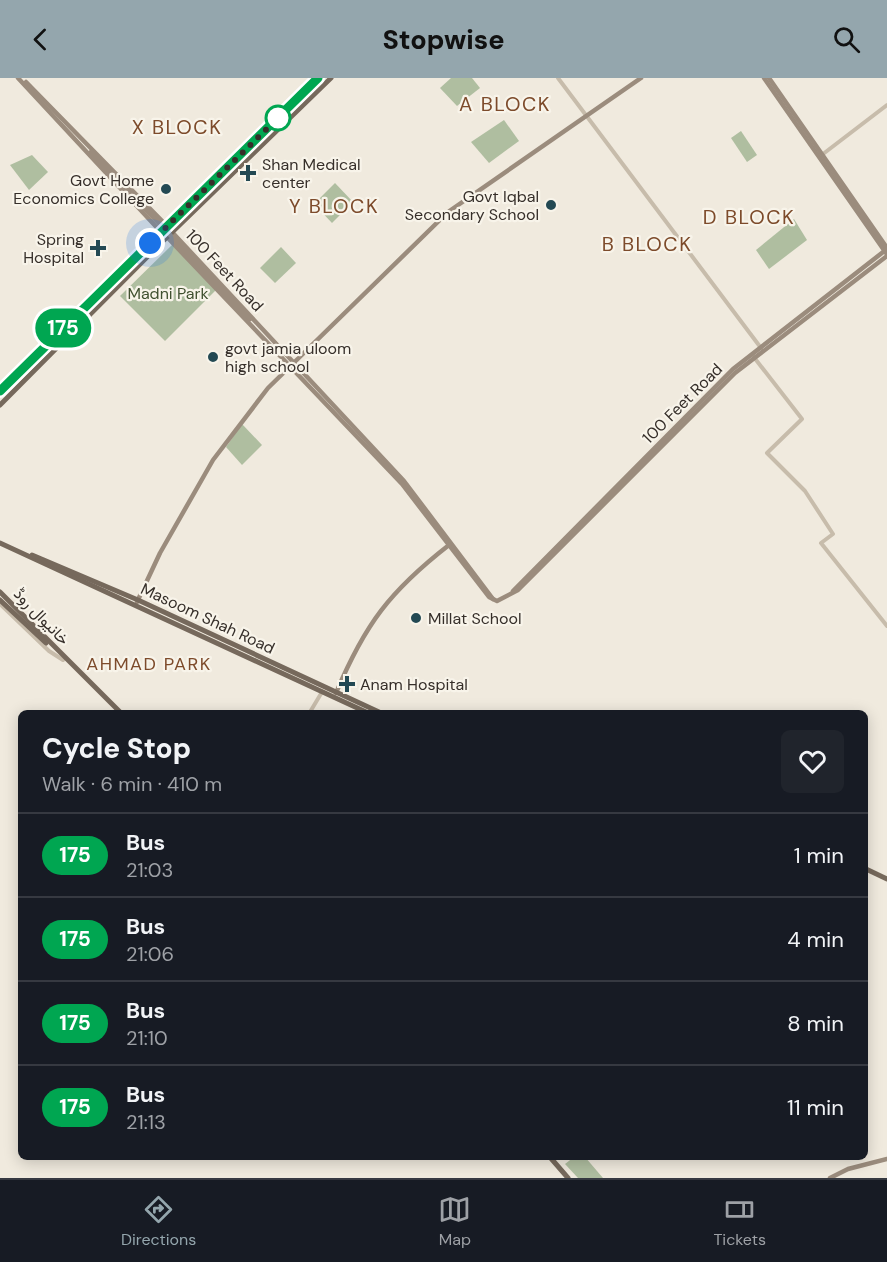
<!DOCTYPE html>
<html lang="en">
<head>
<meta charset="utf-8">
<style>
  body { margin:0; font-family:"DM Sans",Vazirmatn,sans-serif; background:#20242c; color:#f1f3f6; height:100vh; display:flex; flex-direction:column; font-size:22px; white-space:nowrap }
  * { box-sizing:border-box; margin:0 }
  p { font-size:20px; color:#9ea1a6 }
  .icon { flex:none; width:33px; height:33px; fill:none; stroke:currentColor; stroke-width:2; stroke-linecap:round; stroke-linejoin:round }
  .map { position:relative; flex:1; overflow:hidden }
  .side { position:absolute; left:18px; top:632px; width:850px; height:450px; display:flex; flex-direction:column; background:#171b24; border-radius:9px; box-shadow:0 3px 15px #0003 }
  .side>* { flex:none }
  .badge { padding:0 12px; border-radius:20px; font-size:21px; line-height:39px }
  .you { position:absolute; width:30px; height:30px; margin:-15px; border:4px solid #fff; border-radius:50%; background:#1a73e8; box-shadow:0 0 0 9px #1a73e833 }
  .map>.badge { position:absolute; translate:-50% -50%; box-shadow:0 0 0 3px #fff }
  .round { display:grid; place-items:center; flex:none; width:63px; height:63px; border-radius:9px; background:#20242c }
  .summary { display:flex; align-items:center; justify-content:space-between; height:102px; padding:0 24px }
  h1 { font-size:28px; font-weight:800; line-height:45px }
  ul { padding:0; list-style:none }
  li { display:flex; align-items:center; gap:18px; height:84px; padding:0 24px; border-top:2px solid #363941 }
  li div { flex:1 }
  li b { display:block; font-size:22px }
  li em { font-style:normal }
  li .badge { min-width:66px; font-weight:700; text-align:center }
  header { display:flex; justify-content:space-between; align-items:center; height:78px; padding:0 24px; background:#94a6ad; color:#111; font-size:27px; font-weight:800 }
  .tabs { display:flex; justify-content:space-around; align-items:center; height:84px; border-top:2px solid #363941; background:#171b24; font-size:16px; color:#9ea1a6 }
  .tabs a { display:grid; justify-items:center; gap:3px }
  .tabs .selected { color:#94a6ad }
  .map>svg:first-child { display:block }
  .green { fill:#afbea0 }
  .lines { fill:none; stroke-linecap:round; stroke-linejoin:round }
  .tertiary { stroke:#c7bcab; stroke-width:4 }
  .secondary { stroke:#9b8c7d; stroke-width:4.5 }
  .primary { stroke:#76695c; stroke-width:5 }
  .secondary-bridge { stroke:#9b8c7d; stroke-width:4.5 }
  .line-casing { stroke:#fff; stroke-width:14 }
  .line { stroke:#00a651; stroke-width:9 }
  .walk { stroke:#362f2a; stroke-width:6; stroke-dasharray:0 10.8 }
  .stop-dot { fill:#fff; stroke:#00a651; stroke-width:3 }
  .poi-dot { fill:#234953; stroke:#f8f4ea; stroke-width:2 }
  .labels { text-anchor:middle; stroke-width:4.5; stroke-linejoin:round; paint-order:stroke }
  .poi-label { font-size:16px; fill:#362f2a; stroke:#f8f4ea; text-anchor:start }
  .street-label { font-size:16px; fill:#362f2a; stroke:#f8f4ea }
  .park-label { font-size:16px; fill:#405130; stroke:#f8f4ea }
  .neighbourhood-label { font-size:18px; letter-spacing:1.5px; fill:#7d4b2b; stroke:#f8f4ea }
  .quarter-label { font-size:20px; letter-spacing:1.5px; fill:#7d4b2b; stroke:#f8f4ea }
</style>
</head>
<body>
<header><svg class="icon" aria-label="back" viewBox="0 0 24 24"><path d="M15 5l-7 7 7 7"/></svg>Stopwise<svg class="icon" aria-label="search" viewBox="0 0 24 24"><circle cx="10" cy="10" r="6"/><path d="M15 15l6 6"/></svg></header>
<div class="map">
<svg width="887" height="1100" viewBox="0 0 887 1100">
  <rect width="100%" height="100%" fill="#f0eade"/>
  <!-- green -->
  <g class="green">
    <path d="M 451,0 L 472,0 L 480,10 L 457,28 L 440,10 Z"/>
    <path d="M 504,42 L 519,63 L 489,85 L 471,64 Z"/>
    <path d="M 741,53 L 757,77 L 747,84 L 731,60 Z"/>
    <path d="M 32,77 L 48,94 L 29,112 L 10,87 Z"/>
    <path d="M 335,105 L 353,124 L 332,145 L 314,126 Z"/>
    <path d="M 794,141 L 807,162 L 769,191 L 756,172 Z"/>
    <path d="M 173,166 L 216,212 L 165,263 L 120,218 Z"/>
    <path d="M 281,169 L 296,185 L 275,205 L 260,190 Z"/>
    <path d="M 242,346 L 262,367 L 242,387 L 226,369 Z"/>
    <path d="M 574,1079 L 585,1079 L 603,1100 L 578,1100 L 565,1086 Z"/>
  </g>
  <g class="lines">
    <!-- tertiary -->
    <g class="tertiary">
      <path d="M 558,0 L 761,270"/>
      <path d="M 823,76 L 887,27"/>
      <path d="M 753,278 L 802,341 L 767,375 L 805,413 L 833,456 L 821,465 L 887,548"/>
      <path d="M 0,526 L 49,573 L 63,582 L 65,580"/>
      <path d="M 310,634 L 322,614"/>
    </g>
    <!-- secondary -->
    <g class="secondary">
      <path d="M 18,0 L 161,154"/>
      <path d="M 764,0 L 886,175"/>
      <path d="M 769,0 L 887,170"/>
      <path d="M 26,4 L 167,148"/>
      <path d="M 172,154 L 404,403 L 493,521"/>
      <path d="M 167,159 L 402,406 L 489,519 L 497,523 L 518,512 L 735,295 L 887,178"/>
      <path d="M 513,513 L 733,291 L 887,171"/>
      <path d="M 137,524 L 160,475 L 213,382 L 268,310 L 448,134 L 641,0"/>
      <path d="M 336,615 C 365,546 390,513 449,467"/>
      <path d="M 830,1100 L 848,1091 L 887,1081"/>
    </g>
    <!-- primary -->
    <g class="primary">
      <path d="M 0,313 L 317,0"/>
      <path d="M 0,327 L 162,164 L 331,0"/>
      <path d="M 0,465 L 366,634"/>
      <path d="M 32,477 L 138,522 L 379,634"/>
      <path d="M 0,514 L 120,634"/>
      <path d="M 0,522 L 46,565"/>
      <path d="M 866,791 L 887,801"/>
      <path d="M 549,1078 L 568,1100"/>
    </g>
    <!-- secondary-bridge -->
    <path class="secondary-bridge" d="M 91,74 L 250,241"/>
  </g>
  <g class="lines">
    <!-- line casing -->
    <g class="line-casing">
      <path id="line" d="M 0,313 L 318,0"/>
    </g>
    <!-- line -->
    <use href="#line" class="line"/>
    <!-- walk -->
    <path class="walk" d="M 150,165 L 278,40"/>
  </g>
  <!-- markers -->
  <circle class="stop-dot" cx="278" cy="40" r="12"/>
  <g class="poi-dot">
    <path d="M245 86h6v6h6v6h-6v6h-6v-6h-6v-6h6z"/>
    <circle cx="166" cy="111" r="6"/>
    <circle cx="551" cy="127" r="6"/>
    <path d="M95 161h6v6h6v6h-6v6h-6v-6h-6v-6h6z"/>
    <circle cx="213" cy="279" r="6"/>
    <circle cx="416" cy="540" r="6"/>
    <path d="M344 597h6v6h6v6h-6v6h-6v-6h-6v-6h6z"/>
  </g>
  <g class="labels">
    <!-- poi labels -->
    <g class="poi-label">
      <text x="262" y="92">Shan Medical<tspan x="262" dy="18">center</tspan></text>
      <text x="154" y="108" text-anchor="end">Govt Home<tspan x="154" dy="18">Economics College</tspan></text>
      <text x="539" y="124" text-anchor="end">Govt Iqbal<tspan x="539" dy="18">Secondary School</tspan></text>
      <text x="84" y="167" text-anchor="end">Spring<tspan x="84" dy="18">Hospital</tspan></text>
      <text x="225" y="276">govt jamia uloom<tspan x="225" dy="18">high school</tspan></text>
      <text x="428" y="546">Millat School</text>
      <text x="360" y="612">Anam Hospital</text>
    </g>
    <!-- street labels -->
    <g class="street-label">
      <text transform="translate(225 192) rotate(47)" y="6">100 Feet Road</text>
      <text transform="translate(682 325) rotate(-45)" y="6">100 Feet Road</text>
      <text transform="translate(42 538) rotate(46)" y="6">خانیوال روڈ</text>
      <text transform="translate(208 540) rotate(25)" y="6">Masoom Shah Road</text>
    </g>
    <!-- park labels -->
    <g class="park-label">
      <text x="168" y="221">Madni Park</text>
    </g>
    <!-- neighbourhood labels -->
    <g class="neighbourhood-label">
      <text x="149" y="592">AHMAD PARK</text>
    </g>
    <!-- quarter labels -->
    <g class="quarter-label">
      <text x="505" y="33">A BLOCK</text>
      <text x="177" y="56">X BLOCK</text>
      <text x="334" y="135">Y BLOCK</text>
      <text x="749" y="146">D BLOCK</text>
      <text x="647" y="173">B BLOCK</text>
    </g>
  </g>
</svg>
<div class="you" style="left:150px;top:165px"></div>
<b class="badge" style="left:63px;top:250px;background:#00a651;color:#fff">175</b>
<section class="side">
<div class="summary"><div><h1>Cycle Stop</h1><p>Walk · 6 min · 410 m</p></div><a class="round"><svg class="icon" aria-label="heart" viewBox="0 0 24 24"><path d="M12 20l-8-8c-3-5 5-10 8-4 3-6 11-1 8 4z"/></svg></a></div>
<ul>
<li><span class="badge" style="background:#00a651;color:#fff">175</span><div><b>Bus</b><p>21:03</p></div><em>1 min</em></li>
<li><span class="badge" style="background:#00a651;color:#fff">175</span><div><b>Bus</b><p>21:06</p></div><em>4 min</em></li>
<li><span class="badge" style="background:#00a651;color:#fff">175</span><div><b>Bus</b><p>21:10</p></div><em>8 min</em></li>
<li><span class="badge" style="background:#00a651;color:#fff">175</span><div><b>Bus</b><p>21:13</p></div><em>11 min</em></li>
</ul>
</section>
</div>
<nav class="tabs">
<a class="selected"><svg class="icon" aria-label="directions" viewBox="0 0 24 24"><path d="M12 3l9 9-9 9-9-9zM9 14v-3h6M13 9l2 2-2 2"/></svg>Directions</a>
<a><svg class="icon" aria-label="map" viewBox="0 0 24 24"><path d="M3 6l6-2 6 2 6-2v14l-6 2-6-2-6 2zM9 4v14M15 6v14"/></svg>Map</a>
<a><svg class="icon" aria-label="tickets" viewBox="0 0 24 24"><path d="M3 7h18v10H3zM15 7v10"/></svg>Tickets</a>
</nav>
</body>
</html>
